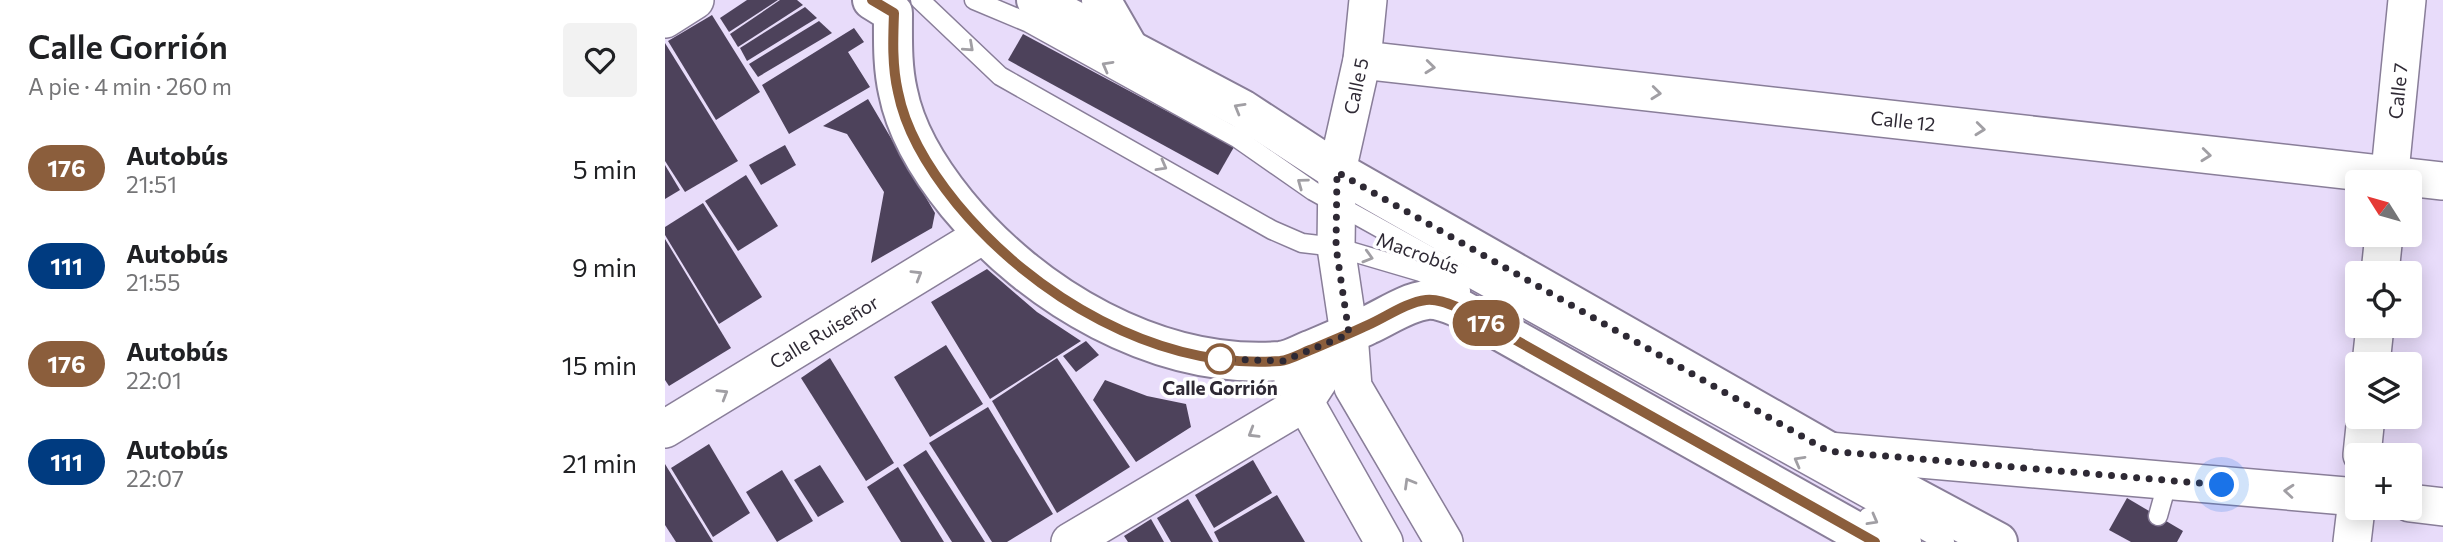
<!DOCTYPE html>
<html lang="es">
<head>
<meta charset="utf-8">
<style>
  body { margin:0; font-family:Commissioner,sans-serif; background:#f2f2f2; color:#202124; height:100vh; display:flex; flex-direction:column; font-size:26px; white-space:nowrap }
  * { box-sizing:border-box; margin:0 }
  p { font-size:23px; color:#757577 }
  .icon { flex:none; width:38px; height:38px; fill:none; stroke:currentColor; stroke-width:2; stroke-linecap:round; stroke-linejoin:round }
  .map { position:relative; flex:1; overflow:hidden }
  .sheet { display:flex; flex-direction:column; background:#fff; width:665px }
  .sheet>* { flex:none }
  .badge { padding:0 14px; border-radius:23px; font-size:24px; line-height:46px }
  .needle { width:46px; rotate:307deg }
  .fabs { position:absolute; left:1680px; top:170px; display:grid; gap:14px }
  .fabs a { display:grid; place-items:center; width:77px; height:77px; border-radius:7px; background:#fff; box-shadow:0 4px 18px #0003; font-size:35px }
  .you { position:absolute; width:35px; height:35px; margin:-18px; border:5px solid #fff; border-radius:50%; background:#1a73e8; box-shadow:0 0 0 10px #1a73e833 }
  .map>.badge { position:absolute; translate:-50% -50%; box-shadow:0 0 0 4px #fff }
  .round { display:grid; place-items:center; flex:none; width:74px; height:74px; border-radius:7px; background:#f2f2f2 }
  .overview { display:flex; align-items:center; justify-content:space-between; height:119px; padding:0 28px }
  h1 { font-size:33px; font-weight:600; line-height:52px }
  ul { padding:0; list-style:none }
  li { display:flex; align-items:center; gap:21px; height:98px; padding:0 28px }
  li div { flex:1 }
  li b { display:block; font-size:26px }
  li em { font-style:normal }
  li .badge { min-width:77px; font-weight:700; text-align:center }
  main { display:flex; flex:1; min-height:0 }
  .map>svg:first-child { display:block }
  .building { fill:#4d425b }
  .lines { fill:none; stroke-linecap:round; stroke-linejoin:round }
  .lane-casing { stroke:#897e99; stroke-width:21 }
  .street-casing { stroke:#897e99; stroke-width:40 }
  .secondary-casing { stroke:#897e99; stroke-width:42 }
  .primary-casing { stroke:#897e99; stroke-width:42 }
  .lane { stroke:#fff; stroke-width:18 }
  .street { stroke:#fff; stroke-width:37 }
  .secondary { stroke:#fff; stroke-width:38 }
  .primary { stroke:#fff; stroke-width:38 }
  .oneway { stroke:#a19fa4 }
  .line-casing { stroke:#fff; stroke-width:16 }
  .line { stroke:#8b5e3c; stroke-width:10 }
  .walk { stroke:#2e2934; stroke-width:7; stroke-dasharray:0 12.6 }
  .stop-dot { fill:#fff; stroke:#8b5e3c; stroke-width:3.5 }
  .labels { text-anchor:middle; stroke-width:7; stroke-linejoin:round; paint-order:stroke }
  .street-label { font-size:19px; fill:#2e2934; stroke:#fff }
  .stop-label { font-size:19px; font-weight:bold; fill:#2e2934; stroke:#fff }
</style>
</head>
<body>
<main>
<section class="sheet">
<div class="overview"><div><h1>Calle Gorrión</h1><p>A pie · 4 min · 260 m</p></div><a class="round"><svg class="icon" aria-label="heart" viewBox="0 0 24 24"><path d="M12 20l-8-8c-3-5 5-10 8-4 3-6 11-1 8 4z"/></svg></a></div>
<ul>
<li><span class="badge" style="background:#8b5e3c;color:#fff">176</span><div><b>Autobús</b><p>21:51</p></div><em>5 min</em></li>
<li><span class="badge" style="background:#003b80;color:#fff">111</span><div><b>Autobús</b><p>21:55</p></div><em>9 min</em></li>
<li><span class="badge" style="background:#8b5e3c;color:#fff">176</span><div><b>Autobús</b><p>22:01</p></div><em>15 min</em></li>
<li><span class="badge" style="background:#003b80;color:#fff">111</span><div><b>Autobús</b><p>22:07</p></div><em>21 min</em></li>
</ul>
</section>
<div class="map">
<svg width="1778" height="542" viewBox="0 0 1778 542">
  <rect width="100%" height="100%" fill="#e8dcfa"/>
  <!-- building -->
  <g class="building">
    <path d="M 82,0 L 113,0 L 64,32 L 55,18 Z"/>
    <path d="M 115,0 L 132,0 L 138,5 L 73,47 L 65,34 Z"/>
    <path d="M 140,7 L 152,18 L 82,61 L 75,48 Z"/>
    <path d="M 47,15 L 95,92 L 51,120 L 3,41 Z"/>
    <path d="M 154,21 L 167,33 L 93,77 L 84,64 Z"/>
    <path d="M 189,28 L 199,42 L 183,52 L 205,87 L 124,134 L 97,85 Z"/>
    <path d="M 358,34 L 569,147 L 553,175 L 343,60 Z"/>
    <path d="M 0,43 L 73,161 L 20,192 L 0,161 Z"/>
    <path d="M 203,99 L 270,213 L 267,228 L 206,263 L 219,192 L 182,134 L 158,126 Z"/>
    <path d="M 120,145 L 131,165 L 96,185 L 84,165 Z"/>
    <path d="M 0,165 L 15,190 L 0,199 Z"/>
    <path d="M 81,175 L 113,226 L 73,251 L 40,201 Z"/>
    <path d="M 38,203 L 97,297 L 54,324 L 0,235 L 0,227 Z"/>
    <path d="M 0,239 L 66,348 L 4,386 L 0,380 Z"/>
    <path d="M 322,269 L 372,312 L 416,341 L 325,399 L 266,302 Z"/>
    <path d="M 421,341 L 434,355 L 411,372 L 398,356 Z"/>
    <path d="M 281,345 L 318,404 L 265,437 L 229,377 Z"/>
    <path d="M 165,358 L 229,463 L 201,481 L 136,378 Z"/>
    <path d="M 392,358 L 465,467 L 392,513 L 327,401 Z"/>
    <path d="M 440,380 L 482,396 L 521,404 L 526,427 L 471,462 L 428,400 Z"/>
    <path d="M 323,407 L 388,514 L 342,542 L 327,542 L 264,443 Z"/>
    <path d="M 44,444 L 85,513 L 48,537 L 6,468 Z"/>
    <path d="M 261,450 L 320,542 L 287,542 L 238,465 Z"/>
    <path d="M 588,460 L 607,493 L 549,528 L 530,495 Z"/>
    <path d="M 0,464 L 48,542 L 11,542 L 0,525 Z"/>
    <path d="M 155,465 L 179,502 L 153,517 L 129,480 Z"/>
    <path d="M 233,467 L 279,542 L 236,542 L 202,487 Z"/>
    <path d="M 117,470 L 148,521 L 112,542 L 81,492 Z"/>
    <path d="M 612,495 L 640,542 L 554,542 L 549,532 Z"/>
    <path d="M 1462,498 L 1518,531 L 1512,542 L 1466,542 L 1444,530 Z"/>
    <path d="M 523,499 L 548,542 L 506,542 L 492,518 Z"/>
    <path d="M 486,519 L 499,542 L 463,542 L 459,536 Z"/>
  </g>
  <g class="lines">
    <!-- lane casing -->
    <g class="lane-casing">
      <g id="lane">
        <path d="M 255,0 L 335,76 L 607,230 L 637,243 L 671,247 L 756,272 L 796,291"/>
        <path d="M 309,0 L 364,23 L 572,138 L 648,191 L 1280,542"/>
        <path d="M 1493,516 L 1503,480"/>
        <path d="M 1203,517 L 1247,542"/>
      </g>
    </g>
    <!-- street casing -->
    <g class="street-casing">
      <g id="street">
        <path d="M 703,0 L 697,60 L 672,171 L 671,247 L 684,334 L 688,387 L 779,542"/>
        <path d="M 0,19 L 30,0"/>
        <path d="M 697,60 L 1778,181"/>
        <path d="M 1724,182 L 1742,0"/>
        <path d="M 1715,273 L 1719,234"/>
        <path d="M 1706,364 L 1710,326"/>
        <path d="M 628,381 L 719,542"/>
        <path d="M 0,429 L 318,235"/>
        <path d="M 1163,451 L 1692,497"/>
        <path d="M 1697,455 L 1701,416"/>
        <path d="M 1745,503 L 1778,507"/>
        <path d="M 405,542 L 639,403 L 684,334"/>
        <path d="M 1687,542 L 1692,500"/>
      </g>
    </g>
    <!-- secondary casing -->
    <g class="secondary-casing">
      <path id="secondary" d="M 436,0 L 463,47"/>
    </g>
    <!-- primary casing -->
    <g class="primary-casing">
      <g id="primary">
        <path d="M 207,0 L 228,13 C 228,39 227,66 233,92 C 241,133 266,172 292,204 C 367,296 492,370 615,361 C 625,360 635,354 645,350 C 664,342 684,334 703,325 C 721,317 742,302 762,300 C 772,299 782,303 792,307 L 1210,542"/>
        <path d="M 371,0 L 577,109 L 672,171 L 1163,451 L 1333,542"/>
      </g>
    </g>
    <!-- lane -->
    <use href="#lane" class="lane"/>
    <!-- street -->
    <use href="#street" class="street"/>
    <!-- secondary -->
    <use href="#secondary" class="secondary"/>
    <!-- primary -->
    <use href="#primary" class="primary"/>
  </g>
  <!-- one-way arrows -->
  <defs><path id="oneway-chevron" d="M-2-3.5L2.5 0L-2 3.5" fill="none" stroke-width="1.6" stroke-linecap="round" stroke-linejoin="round" transform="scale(1.75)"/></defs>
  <g class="oneway">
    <use href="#oneway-chevron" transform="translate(304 47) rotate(42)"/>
    <use href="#oneway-chevron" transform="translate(442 66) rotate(-151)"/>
    <use href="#oneway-chevron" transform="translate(765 67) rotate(6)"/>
    <use href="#oneway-chevron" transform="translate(991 93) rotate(6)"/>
    <use href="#oneway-chevron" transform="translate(574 108) rotate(-150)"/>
    <use href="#oneway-chevron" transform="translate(1315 129) rotate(6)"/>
    <use href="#oneway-chevron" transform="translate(1541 155) rotate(6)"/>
    <use href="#oneway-chevron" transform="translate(497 166) rotate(29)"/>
    <use href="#oneway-chevron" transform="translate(637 183) rotate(-144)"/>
    <use href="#oneway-chevron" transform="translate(703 257) rotate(16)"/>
    <use href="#oneway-chevron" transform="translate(252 275) rotate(-31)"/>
    <use href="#oneway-chevron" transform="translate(58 394) rotate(-31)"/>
    <use href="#oneway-chevron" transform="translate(588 433) rotate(149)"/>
    <use href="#oneway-chevron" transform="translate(1134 461) rotate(-151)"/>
    <use href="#oneway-chevron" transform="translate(744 483) rotate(-120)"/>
    <use href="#oneway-chevron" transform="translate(1624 491) rotate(-175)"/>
    <use href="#oneway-chevron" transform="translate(1208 520) rotate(29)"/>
  </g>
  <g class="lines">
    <!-- line casing -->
    <g class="line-casing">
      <path id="line" d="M 207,0 L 229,13 C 228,39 227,66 233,92 C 241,133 266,172 292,204 C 368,296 492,370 615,361 C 625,360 635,354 645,350 C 664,342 684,334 703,325 C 721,317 742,302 761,300 C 772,299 782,303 792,307 L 1210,542"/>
    </g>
    <!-- line -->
    <use href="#line" class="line"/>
    <!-- walk -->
    <path class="walk" d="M 555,359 L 618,361 L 684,334 L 671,247 L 672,172 L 1163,451 L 1557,485"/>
  </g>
  <!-- markers -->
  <circle class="stop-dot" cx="555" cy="359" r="14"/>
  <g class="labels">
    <!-- street labels -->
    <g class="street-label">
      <text transform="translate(691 86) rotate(-78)" y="7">Calle 5</text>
      <text transform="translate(1733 91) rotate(-84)" y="7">Calle 7</text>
      <text transform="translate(1238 121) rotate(6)" y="7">Calle 12</text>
      <text transform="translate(753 253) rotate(20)" y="7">Macrobús</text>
      <text transform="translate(159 332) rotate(-31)" y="7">Calle Ruiseñor</text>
    </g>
    <!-- stop labels -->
    <g class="stop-label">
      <text x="555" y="395">Calle Gorrión</text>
    </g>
  </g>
</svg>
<div class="fabs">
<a><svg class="needle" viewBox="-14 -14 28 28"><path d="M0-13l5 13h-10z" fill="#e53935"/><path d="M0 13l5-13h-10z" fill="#757577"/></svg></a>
<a><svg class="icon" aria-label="locate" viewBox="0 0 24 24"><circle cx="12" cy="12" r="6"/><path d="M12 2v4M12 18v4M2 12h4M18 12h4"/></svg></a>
<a><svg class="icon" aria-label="layers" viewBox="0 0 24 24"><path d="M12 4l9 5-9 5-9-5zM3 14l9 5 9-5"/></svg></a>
<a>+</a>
</div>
<div class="you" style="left:1557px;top:485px"></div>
<b class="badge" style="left:821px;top:323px;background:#8b5e3c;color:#fff">176</b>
</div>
</main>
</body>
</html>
